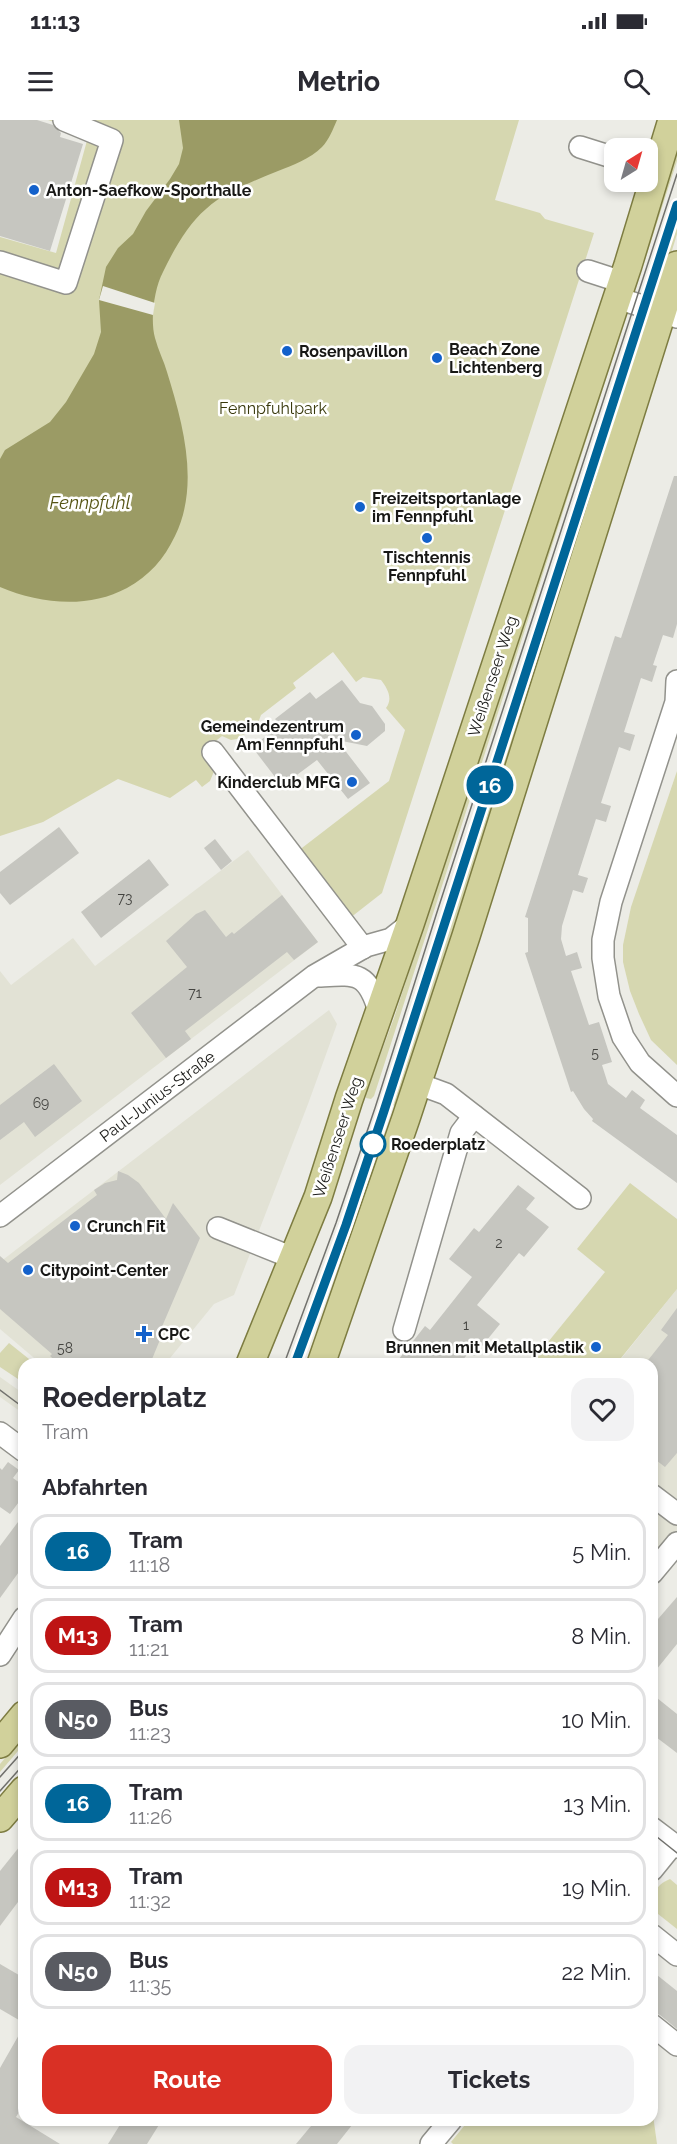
<!DOCTYPE html>
<html lang="de">
<head>
<meta charset="utf-8">
<style>
  body { margin:0; font-family:Raleway,sans-serif; background:#f2f2f3; color:#2b2b33; height:100vh; display:flex; flex-direction:column; font-size:22px; white-space:nowrap }
  * { box-sizing:border-box; margin:0 }
  p { font-size:20px; color:#7c7c81 }
  .icon { flex:none; width:33px; height:33px; fill:none; stroke:currentColor; stroke-width:2; stroke-linecap:round; stroke-linejoin:round }
  .map { position:relative; flex:1; overflow:hidden }
  .details { position:absolute; left:18px; top:1238px; width:640px; height:768px; display:flex; flex-direction:column; background:#fff; border-radius:18px; box-shadow:0 3px 9px #0003 }
  .details>* { flex:none }
  .badge { padding:0 12px; border-radius:20px; font-size:21px; line-height:39px }
  .needle { width:39px; rotate:37deg }
  .tools { position:absolute; left:604px; top:18px; display:grid; gap:12px }
  .tools a { display:grid; place-items:center; width:54px; height:54px; border-radius:12px; background:#fff; box-shadow:0 3px 9px #0003; font-size:30px }
  .map>.badge { position:absolute; translate:-50% -50%; box-shadow:0 0 0 3px #fff }
  h2 { padding:0 24px; font-size:22px; line-height:54px }
  .round { display:grid; place-items:center; flex:none; width:63px; height:63px; border-radius:18px; background:#f2f2f3 }
  .overview { display:flex; align-items:center; justify-content:space-between; height:102px; padding:0 24px }
  h1 { font-size:28px; font-weight:700; line-height:45px }
  .primary-button { display:flex; gap:12px; margin-top:auto; padding:12px 24px }
  .primary-button a { flex:1; height:69px; border-radius:18px; background:#d93025; color:#fff; font-size:24px; font-weight:700; line-height:69px; text-align:center }
  .primary-button a+a { background:#f2f2f3; color:#2b2b33 }
  ul { padding:0; list-style:none }
  li { display:flex; align-items:center; gap:18px; height:75px; margin:0 12px 9px; padding:0 12px; border:3px solid #e1e1e2; border-radius:18px }
  li div { flex:1 }
  li b { display:block; font-size:22px }
  li em { font-style:normal }
  li .badge { min-width:66px; font-weight:700; text-align:center }
  .status { display:flex; justify-content:space-between; align-items:center; height:42px; padding:0 30px; background:#fff; direction:ltr }
  .status svg { height:16px; fill:currentColor }
  header { display:flex; justify-content:space-between; align-items:center; height:78px; padding:0 24px; background:#fff; font-size:27px; font-weight:700 }
  .map>svg:first-child { display:block }
  .built { fill:#e2e2d5 }
  .green { fill:#d6d7b0 }
  .water { fill:#9b9b65 }
  .pier { fill:#ecece6 }
  .building { fill:#c6c6c0 }
  .lines { fill:none; stroke-linecap:round; stroke-linejoin:round }
  .minor-casing { stroke:#92928c; stroke-width:24 }
  .major-casing { stroke:#7d7c41; stroke-width:30 }
  .minor { stroke:#fff; stroke-width:21 }
  .major { stroke:#d1d19b; stroke-width:27 }
  .tram { stroke:#72726e; stroke-width:1.5 }
  .line-casing { stroke:#fff; stroke-width:14 }
  .line { stroke:#069; stroke-width:9 }
  .poi-dot { fill:#1361cb; stroke:#fffffe; stroke-width:2 }
  .stop-dot { fill:#fff; stroke:#069; stroke-width:3 }
  .labels { text-anchor:middle; stroke-width:5; stroke-linejoin:round; paint-order:stroke }
  .number-label { font-size:14px; fill:#444440 }
  .poi-label { font-size:16px; font-weight:bold; fill:#181816; stroke:#fffffe; text-anchor:start }
  .park-label { font-size:16px; fill:#38380b; stroke:#fffffe }
  .street-label { font-size:16px; fill:#181816; stroke:#fffffe }
  .stop-label { font-size:16px; font-weight:bold; fill:#181816; stroke:#fffffe; text-anchor:start }
  .water-label { font-size:18px; font-style:italic; fill:#555413; stroke:#fffffe }
</style>
</head>
<body>
<div class="status"><b>11:13</b><svg viewBox="0 0 49 12"><path d="M0 12V9h3v3zM5 12V6h3v6zM10 12V3h3v9zM15 12V0h3v12zM26 1h20v11H26zM47 4h2v5h-2z"/></svg></div>
<header><svg class="icon" aria-label="menu" viewBox="0 0 24 24"><path d="M4 6h16M4 12h16M4 18h16"/></svg>Metrio<svg class="icon" aria-label="search" viewBox="0 0 24 24"><circle cx="10" cy="10" r="6"/><path d="M15 15l6 6"/></svg></header>
<div class="map">
<svg width="677" height="2024" viewBox="0 0 677 2024">
  <rect width="100%" height="100%" fill="#ecece6"/>
  <!-- built -->
  <g class="built">
    <path d="M 248,730 L 318,822 L 0,1065 L 0,851 L 11,865 L 73,818 L 95,846 Z"/>
    <path d="M 329,890 L 337,904 L 308,984 L 234,1175 L 214,1184 L 166,1243 L 40,1243 L 0,1209 L 0,1142 Z"/>
    <path d="M 677,1169 L 677,1411 L 653,1441 L 652,1244 L 617,1244 Z"/>
    <path d="M 0,1257 L 24,1274 L 24,1294 L 0,1277 Z"/>
  </g>
  <!-- green -->
  <g class="green">
    <path d="M 48,0 L 519,0 L 495,80 L 540,93 L 545,99 L 594,113 L 382,773 L 350,798 L 298,731 L 389,661 L 405,610 L 386,588 C 393,579 388,569 381,560 L 363,557 L 356,562 L 333,532 L 293,563 L 296,568 L 261,595 L 257,606 L 237,619 L 231,620 L 222,616 L 203,631 L 215,649 L 210,661 L 202,667 L 196,660 L 170,678 L 118,659 L 43,702 L 0,716 L 0,137 L 51,152 L 61,149 L 0,132 L 0,117 L 56,133 L 88,17 L 87,12 Z"/>
    <path d="M 677,25 L 677,41 L 644,143 L 639,142 Z"/>
    <path d="M 677,99 L 677,114 L 666,150 L 662,150 L 661,147 Z"/>
    <path d="M 615,219 L 618,222 L 374,976 L 371,979 L 366,978 L 366,973 L 394,898 Z"/>
    <path d="M 637,225 L 640,228 L 397,987 L 393,985 L 392,982 Z"/>
    <path d="M 677,651 L 677,945 L 651,920 L 639,894 L 630,871 L 623,842 L 623,825 L 631,787 Z"/>
    <path d="M 630,1063 L 677,1099 L 677,1169 L 617,1243 L 531,1243 L 605,1152 L 577,1129 Z"/>
    <path d="M 9,1223 L 34,1243 L 24,1244 L 24,1263 L 0,1247 L 0,1233 Z"/>
    <path d="M 24,1616 L 24,1624 L 0,1652 L 0,1644 Z"/>
    <path d="M 670,1759 L 677,1765 L 677,1809 L 653,1790 C 652,1775 655,1765 670,1759 Z"/>
    <path d="M 653,1995 L 657,2024 L 453,2024 L 451,2022 L 469,2000 L 652,2000 Z"/>
  </g>
  <!-- water -->
  <path class="water" d="M 179,0 L 337,0 C 333,9 329,20 322,27 C 310,39 293,45 278,51 C 254,61 226,71 206,89 C 188,104 173,131 163,152 C 154,169 150,200 155,218 C 158,230 164,241 167,252 C 183,304 200,365 175,416 C 164,439 149,456 127,468 C 88,489 40,484 0,467 L 0,339 L 5,330 L 50,302 L 66,282 L 94,234 L 101,212 L 99,180 L 106,147 L 118,128 L 133,114 L 146,91 L 170,59 L 179,44 L 183,28 Z"/>
  <!-- pier -->
  <path class="pier" d="M 103,166 L 155,183 L 153,195 L 99,180 Z"/>
  <!-- building -->
  <g class="building">
    <path d="M 0,0 L 37,0 L 53,5 L 61,13 L 60,17 L 83,24 L 50,131 L 0,116 Z"/>
    <path d="M 674,356 L 677,356 L 677,504 L 673,518 L 663,515 L 653,545 L 657,546 L 652,562 L 641,558 L 624,612 L 635,615 L 630,631 L 619,627 L 601,683 L 611,686 L 606,702 L 596,699 L 578,755 L 588,758 L 583,773 L 573,770 L 562,806 L 561,819 L 566,836 L 577,832 L 582,848 L 571,851 L 589,905 L 599,902 L 612,942 L 602,945 L 608,964 L 626,978 L 632,970 L 645,980 L 640,988 L 677,1015 L 677,1063 L 592,1001 L 593,999 L 584,989 L 573,971 L 571,972 L 525,833 L 528,832 L 528,798 L 525,797 L 615,516 L 621,518 Z"/>
    <path d="M 342,560 L 360,583 L 372,586 L 385,604 L 385,611 L 367,626 L 337,620 L 370,663 L 348,679 L 317,640 L 282,666 L 252,627 L 280,605 L 275,599 L 310,572 L 316,579 Z"/>
    <path d="M 59,707 L 79,733 L 10,785 L 0,773 L 0,752 Z"/>
    <path d="M 215,719 L 232,741 L 221,750 L 204,728 Z"/>
    <path d="M 149,739 L 169,765 L 101,818 L 81,792 Z"/>
    <path d="M 282,775 L 318,822 L 294,840 L 287,832 L 185,911 L 191,919 L 166,938 L 131,893 L 187,847 L 166,821 L 196,794 L 205,790 L 226,817 L 232,812 L 234,814 Z"/>
    <path d="M 54,944 L 82,981 L 35,1017 L 24,1002 L 0,1020 L 0,985 Z"/>
    <path d="M 118,1051 L 128,1055 L 139,1063 L 166,1099 L 173,1083 L 200,1118 L 161,1209 L 164,1210 L 150,1244 L 59,1244 L 50,1236 L 52,1234 L 0,1189 L 0,1136 L 8,1143 L 97,1075 L 94,1070 L 105,1063 L 117,1060 Z"/>
    <path d="M 518,1065 L 535,1078 L 526,1089 L 549,1107 L 524,1137 L 519,1133 L 477,1185 L 500,1204 L 474,1236 L 469,1232 L 460,1244 L 395,1244 L 425,1206 L 430,1210 L 472,1157 L 449,1139 L 474,1108 L 479,1112 Z"/>
    <path d="M 677,1188 L 677,1333 L 665,1347 L 652,1337 L 652,1244 L 645,1244 L 668,1215 L 661,1210 Z"/>
    <path d="M 8,1342 L 19,1350 L 13,1358 L 24,1366 L 24,1375 L 10,1394 L 0,1387 L 0,1348 L 2,1350 Z"/>
    <path d="M 24,1394 L 24,1445 L 0,1478 L 0,1426 Z"/>
    <path d="M 677,1477 L 677,1524 L 652,1555 L 652,1506 Z"/>
    <path d="M 652,1574 L 677,1594 L 677,1633 L 652,1614 Z"/>
    <path d="M 24,1721 L 24,1774 L 0,1806 L 0,1751 Z"/>
    <path d="M 0,1844 L 24,1858 L 24,1903 L 0,1889 Z"/>
    <path d="M 652,1851 L 677,1871 L 677,1909 L 660,1895 L 652,1892 Z"/>
    <path d="M 24,1906 L 24,1984 L 16,1997 L 60,2024 L 0,2024 L 0,1948 Z"/>
    <path d="M 123,2000 L 162,2000 L 147,2024 L 108,2024 Z"/>
    <path d="M 316,2000 L 356,2000 L 337,2024 L 296,2024 Z"/>
  </g>
  <g class="lines">
    <!-- minor casing -->
    <g class="minor-casing">
      <g id="minor">
        <path d="M 580,27 L 615,38"/>
        <path d="M 0,142 L 66,163 L 112,20 L 64,0"/>
        <path d="M 588,151 L 622,162"/>
        <path d="M 617,178 L 677,197"/>
        <path d="M 677,561 L 676,582 L 611,782 L 603,820 L 603,838 L 609,876 L 623,917 L 640,943 L 677,976"/>
        <path d="M 213,632 L 363,828"/>
        <path d="M 318,856 C 356,854 367,851 379,891"/>
        <path d="M 416,963 L 446,974 L 580,1078"/>
        <path d="M 0,1096 L 314,856 L 366,826 L 391,819 L 410,804"/>
        <path d="M 218,1108 L 293,1138"/>
        <path d="M 404,1210 L 461,1013 L 474,996"/>
        <path d="M 0,1313 L 24,1331"/>
        <path d="M 652,1375 L 677,1394"/>
        <path d="M 652,1453 L 677,1423"/>
        <path d="M 0,1535 L 24,1498"/>
        <path d="M 652,1708 L 677,1727"/>
        <path d="M 652,1750 L 673,1724"/>
        <path d="M 652,1815 L 677,1835"/>
        <path d="M 652,1905 L 677,1925"/>
        <path d="M 431,2024 L 451,2000"/>
      </g>
    </g>
    <!-- major casing -->
    <g class="major-casing">
      <g id="major">
        <path d="M 250,1244 L 318,1077 L 349,979 L 410,804 L 628,145 L 672,0"/>
        <path d="M 321,1244 L 406,998 L 466,816 L 677,145"/>
        <path d="M 0,1624 L 24,1595"/>
        <path d="M 0,1698 L 24,1670"/>
      </g>
    </g>
    <!-- minor -->
    <use href="#minor" class="minor"/>
    <!-- major -->
    <use href="#major" class="major"/>
    <!-- tram -->
    <g class="tram">
      <path d="M 390,972 L 677,85"/>
      <path d="M 284,1244 L 336,1103 L 375,988 L 438,789 L 677,54"/>
      <path d="M 295,1244 L 372,1027"/>
      <path d="M 0,1270 L 24,1288"/>
      <path d="M 0,1657 L 24,1630"/>
      <path d="M 0,1671 L 24,1644"/>
      <path d="M 652,1713 L 677,1733"/>
    </g>
  </g>
  <g class="lines">
    <!-- line casing -->
    <g class="line-casing">
      <path id="line" d="M 295,1244 L 346,1105 L 384,991 L 677,85"/>
    </g>
    <!-- line -->
    <use href="#line" class="line"/>
  </g>
  <!-- markers -->
  <g class="poi-dot">
    <circle cx="34" cy="70" r="6"/>
    <circle cx="287" cy="231" r="6"/>
    <circle cx="437" cy="238" r="6"/>
    <circle cx="360" cy="387" r="6"/>
    <circle cx="427" cy="418" r="6"/>
    <circle cx="356" cy="615" r="6"/>
    <circle cx="352" cy="662" r="6"/>
    <circle cx="75" cy="1106" r="6"/>
    <circle cx="28" cy="1150" r="6"/>
    <path d="M141 1205h6v6h6v6h-6v6h-6v-6h-6v-6h6z"/>
    <circle cx="596" cy="1227" r="6"/>
  </g>
  <circle class="stop-dot" cx="373" cy="1024" r="12"/>
  <g class="labels">
    <!-- number labels -->
    <g class="number-label">
      <text x="125" y="783">73</text>
      <text x="195" y="878">71</text>
      <text x="595" y="938">5</text>
      <text x="41" y="988">69</text>
      <text x="499" y="1128">2</text>
      <text x="466" y="1210">1</text>
      <text x="65" y="1233">58</text>
    </g>
    <!-- poi labels -->
    <g class="poi-label">
      <text x="46" y="76">Anton-Saefkow-Sporthalle</text>
      <text x="449" y="235">Beach Zone<tspan x="449" dy="18">Lichtenberg</tspan></text>
      <text x="299" y="237">Rosenpavillon</text>
      <text x="372" y="384">Freizeitsportanlage<tspan x="372" dy="18">im Fennpfuhl</tspan></text>
      <text x="427" y="443" text-anchor="middle">Tischtennis<tspan x="427" dy="18">Fennpfuhl</tspan></text>
      <text x="344" y="612" text-anchor="end">Gemeindezentrum<tspan x="344" dy="18">Am Fennpfuhl</tspan></text>
      <text x="340" y="668" text-anchor="end">Kinderclub MFG</text>
      <text x="87" y="1112">Crunch Fit</text>
      <text x="40" y="1156">Citypoint-Center</text>
      <text x="158" y="1220">CPC</text>
      <text x="584" y="1233" text-anchor="end">Brunnen mit Metallplastik</text>
    </g>
    <!-- park labels -->
    <g class="park-label">
      <text x="273" y="294">Fennpfuhlpark</text>
    </g>
    <!-- street labels -->
    <g class="street-label">
      <text transform="translate(492 556) rotate(-72)" y="6">Weißenseer Weg</text>
      <text transform="translate(157 976) rotate(-37)" y="6">Paul-Junius-Straße</text>
      <text transform="translate(337 1017) rotate(-72)" y="6">Weißenseer Weg</text>
    </g>
    <!-- stop labels -->
    <g class="stop-label">
      <text x="391" y="1030">Roederplatz</text>
    </g>
    <!-- water labels -->
    <g class="water-label">
      <text x="90" y="389">Fennpfuhl</text>
    </g>
  </g>
</svg>
<div class="tools">
<a><svg class="needle" viewBox="-14 -14 28 28"><path d="M0-13l5 13h-10z" fill="#e53935"/><path d="M0 13l5-13h-10z" fill="#7c7c81"/></svg></a>
</div>
<b class="badge" style="left:490px;top:665px;background:#069;color:#fff">16</b>
<section class="details">
<div class="overview"><div><h1>Roederplatz</h1><p>Tram</p></div><a class="round"><svg class="icon" aria-label="heart" viewBox="0 0 24 24"><path d="M12 20l-8-8c-3-5 5-10 8-4 3-6 11-1 8 4z"/></svg></a></div>
<h2>Abfahrten</h2>
<ul>
<li><span class="badge" style="background:#069;color:#fff">16</span><div><b>Tram</b><p>11:18</p></div><em>5 Min.</em></li>
<li><span class="badge" style="background:#be1414;color:#fff">M13</span><div><b>Tram</b><p>11:21</p></div><em>8 Min.</em></li>
<li><span class="badge" style="background:#595b62;color:#fff">N50</span><div><b>Bus</b><p>11:23</p></div><em>10 Min.</em></li>
<li><span class="badge" style="background:#069;color:#fff">16</span><div><b>Tram</b><p>11:26</p></div><em>13 Min.</em></li>
<li><span class="badge" style="background:#be1414;color:#fff">M13</span><div><b>Tram</b><p>11:32</p></div><em>19 Min.</em></li>
<li><span class="badge" style="background:#595b62;color:#fff">N50</span><div><b>Bus</b><p>11:35</p></div><em>22 Min.</em></li>
</ul>
<div class="primary-button"><a>Route</a><a>Tickets</a></div>
</section>
</div>
</body>
</html>
